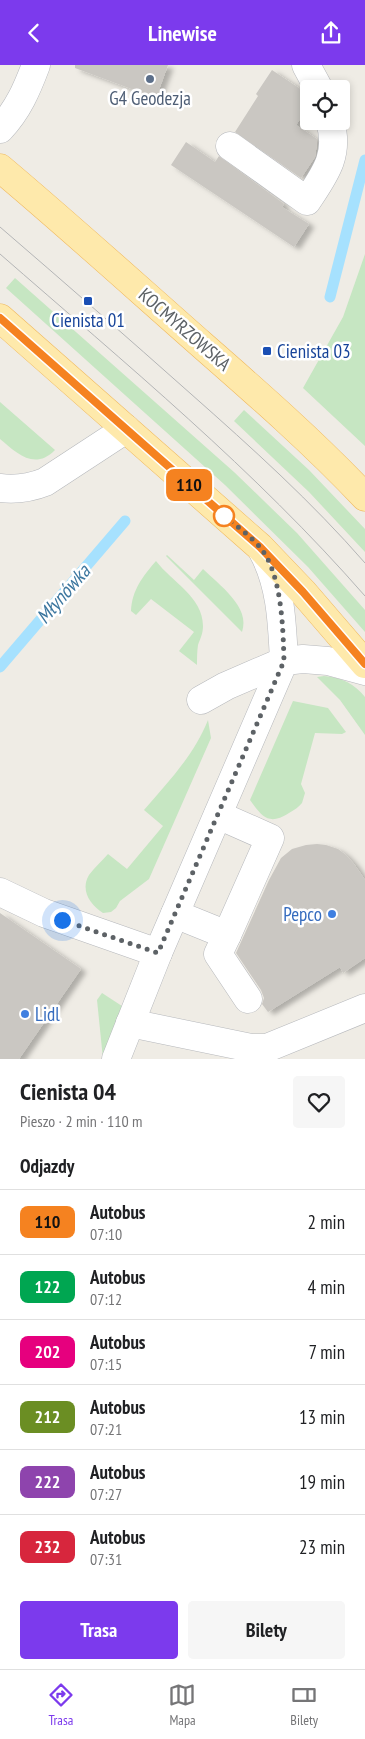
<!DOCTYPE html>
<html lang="pl">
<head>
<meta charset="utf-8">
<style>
  body { margin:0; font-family:"PT Sans Narrow",sans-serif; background:#f6f6f6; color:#202124; height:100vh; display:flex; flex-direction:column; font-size:19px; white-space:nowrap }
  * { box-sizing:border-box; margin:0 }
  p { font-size:16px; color:#757577 }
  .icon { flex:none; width:28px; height:28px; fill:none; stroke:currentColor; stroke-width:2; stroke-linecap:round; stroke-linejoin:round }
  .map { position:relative; height:994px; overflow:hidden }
  .drawer { display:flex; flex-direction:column; background:#fff; flex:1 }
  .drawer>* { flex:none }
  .badge { padding:0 10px; border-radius:8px; font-size:18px; line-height:32px }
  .controls { position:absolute; left:300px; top:15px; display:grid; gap:10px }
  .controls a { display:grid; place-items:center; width:50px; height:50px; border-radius:5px; background:#fff; box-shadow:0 2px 8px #0003; font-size:25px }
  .you { position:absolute; width:25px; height:25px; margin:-12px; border:4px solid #fff; border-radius:50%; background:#1a73e8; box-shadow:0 0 0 8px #1a73e833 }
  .map>.badge { position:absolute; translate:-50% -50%; box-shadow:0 0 0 2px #fff }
  h2 { padding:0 20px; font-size:19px; line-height:45px }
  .round { display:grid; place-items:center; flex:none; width:52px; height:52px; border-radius:5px; background:#f6f6f6 }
  .summary { display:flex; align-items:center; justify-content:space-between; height:85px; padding:0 20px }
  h1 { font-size:24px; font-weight:800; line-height:38px }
  .primary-button { display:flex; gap:10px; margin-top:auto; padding:10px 20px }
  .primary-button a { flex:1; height:58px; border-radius:5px; background:#7c3aed; color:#fff; font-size:20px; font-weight:800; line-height:58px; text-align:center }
  .primary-button a+a { background:#f6f6f6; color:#202124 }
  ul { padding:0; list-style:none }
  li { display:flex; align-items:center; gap:15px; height:65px; padding:0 20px; border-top:1px solid #e0e0e0 }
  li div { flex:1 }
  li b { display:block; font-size:19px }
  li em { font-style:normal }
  li .badge { min-width:55px; font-weight:700; text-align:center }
  header { display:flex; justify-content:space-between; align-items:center; height:65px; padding:0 20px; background:#7c3aed; color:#fff; font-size:22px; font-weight:800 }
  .tabs { display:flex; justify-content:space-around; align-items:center; height:70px; border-top:1px solid #e0e0e0; background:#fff; font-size:14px; color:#757577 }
  .tabs a { display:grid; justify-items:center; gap:2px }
  .tabs .on { color:#7c3aed }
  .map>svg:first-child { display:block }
  .green { fill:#c6e6c2 }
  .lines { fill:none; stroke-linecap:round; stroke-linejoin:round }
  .stream { stroke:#a6e1fe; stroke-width:11 }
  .building { fill:#cac7c2; filter:url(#shadow) }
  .minor-casing { stroke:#b6b8bc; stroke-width:29 }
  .major-casing { stroke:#f0b85d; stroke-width:29 }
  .minor { stroke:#fff; stroke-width:28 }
  .major { stroke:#fee9ab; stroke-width:28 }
  .tram { stroke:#b4b5b6; stroke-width:1 }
  .line-casing { stroke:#fff; stroke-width:11 }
  .line { stroke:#f58220; stroke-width:8 }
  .walk { stroke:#5d6266; stroke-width:5; stroke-dasharray:0 9 }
  .service-dot { fill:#5c6f8a; stroke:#fff; stroke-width:2 }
  .transit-dot { fill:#1a4fb4; stroke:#fff; stroke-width:2 }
  .stop-dot { fill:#fff; stroke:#f58220; stroke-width:2.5 }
  .shop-dot { fill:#3f7fe0; stroke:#fff; stroke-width:2 }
  .labels { text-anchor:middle; stroke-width:5; stroke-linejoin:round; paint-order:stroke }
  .service-label { font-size:19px; fill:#4e5e75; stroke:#fff }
  .transit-label { font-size:19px; fill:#164399; stroke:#fff }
  .street-label { font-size:19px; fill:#5d6266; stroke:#fff }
  .shop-label { font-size:19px; fill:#366cbe; stroke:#fff; text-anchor:end }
  .water-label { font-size:20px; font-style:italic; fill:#3d779f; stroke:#fff }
</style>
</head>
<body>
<header><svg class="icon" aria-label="back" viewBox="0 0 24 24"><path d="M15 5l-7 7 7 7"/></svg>Linewise<svg class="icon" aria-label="share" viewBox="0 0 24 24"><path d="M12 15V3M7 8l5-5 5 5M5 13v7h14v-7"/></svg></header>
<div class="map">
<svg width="365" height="994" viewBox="0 0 365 994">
  <defs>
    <filter id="shadow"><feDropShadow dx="5.5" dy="3" stdDeviation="2.5" flood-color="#0004"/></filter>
  </defs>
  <rect width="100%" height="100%" fill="#efece5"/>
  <!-- green -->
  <g class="green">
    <path d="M 365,189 L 365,381 L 303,323 L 343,252 Z"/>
    <path d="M 15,213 L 234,407 L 297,468 L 365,545 L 365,567 L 308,502 L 225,420 L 6,223 Z"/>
    <path d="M 0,337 L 55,385 C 34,406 17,388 0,374 Z"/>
    <path d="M 244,345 L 309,405 L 365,464 L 365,487 L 309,427 L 234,356 Z"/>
    <path d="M 167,490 L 194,515 L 203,504 C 219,520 251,542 242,567 L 166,491 Z"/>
    <path d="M 156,496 C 172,517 203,532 203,561 C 203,569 200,574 198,580 C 197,587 197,593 197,600 L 179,586 L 194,567 L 151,534 L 136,550 L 131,546 C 132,525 143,511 156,496 Z"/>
    <path d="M 324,611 C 341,612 355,619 365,632 L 365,670 L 340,635 L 317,612 Z"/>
    <path d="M 293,636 L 328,643 L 346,667 L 342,669 L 315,668 L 301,719 L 305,728 L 302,738 C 299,742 294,745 289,748 C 269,761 262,752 250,735 Z"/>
    <path d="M 208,655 L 211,673 L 149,814 L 120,836 L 116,843 L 111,847 L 103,848 C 90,840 80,825 89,810 C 94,803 102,796 108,789 L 127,804 L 163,761 L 144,745 C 169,716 194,690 208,655 Z"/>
    <path d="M 102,928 L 125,943 L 103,994 L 97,935 Z"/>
  </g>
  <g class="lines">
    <!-- stream -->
    <g class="stream">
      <path d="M 330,232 L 365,95"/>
      <path d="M 0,602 L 125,456"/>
    </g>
  </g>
  <!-- building -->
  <g class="building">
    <path d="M 75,0 L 168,0 L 156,33 L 75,3 Z"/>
    <path d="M 272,5 L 302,25 L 309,35 L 309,41 L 296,60 L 317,74 L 317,78 L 315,92 L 301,113 L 235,67 L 258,31 L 256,29 Z"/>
    <path d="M 186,77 L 215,97 L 219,91 L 284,139 L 282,142 L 309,159 L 294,182 L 171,100 Z"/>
    <path d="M 317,779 L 326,780 L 338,784 L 346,790 L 354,799 L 365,815 L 365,893 L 343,908 L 340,902 L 268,947 L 262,939 L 264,933 L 261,925 L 236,888 L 269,815 L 281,793 L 292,784 L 306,780 Z"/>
    <path d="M 0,848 L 81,904 L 19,994 L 0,994 Z"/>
  </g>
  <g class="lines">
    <!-- minor casing -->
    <g class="minor-casing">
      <g id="minor">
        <path d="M 306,0 L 319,24"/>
        <path d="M 0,64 C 18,45 27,24 36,0"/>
        <path d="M 230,81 L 307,136 C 325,109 340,90 330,56"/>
        <path d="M 0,423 C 17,425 30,423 45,417 L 126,364"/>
        <path d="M 201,635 L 226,621 L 284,596 L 303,594 L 328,596 L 365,606"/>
        <path d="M 0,827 L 44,848 L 158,888"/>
        <path d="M 175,849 L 227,870 L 270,773 L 218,750"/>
        <path d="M 227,870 L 218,889 L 248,934"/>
        <path d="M 130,958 L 251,983 L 267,983 L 365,943"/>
        <path d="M 116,994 L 158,888 L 284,596 C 282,557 281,519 262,485"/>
      </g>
    </g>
    <!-- major casing -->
    <g class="major-casing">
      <g id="major">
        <path d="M 0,103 C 69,161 135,221 202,280 C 258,329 314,378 365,432"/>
        <path d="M 0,253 L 260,482 L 303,527 L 365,599"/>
      </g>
    </g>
    <!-- minor -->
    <use href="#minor" class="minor"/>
    <!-- major -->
    <use href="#major" class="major"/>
    <!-- tram -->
    <g class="tram">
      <path d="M 0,162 C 64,217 128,273 191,329 C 252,383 312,437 365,498"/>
      <path d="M 0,189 C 126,299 255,405 365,531"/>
    </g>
  </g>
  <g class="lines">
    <!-- line casing -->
    <g class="line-casing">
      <path id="line" d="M 0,253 L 260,482 L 303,527 L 365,599"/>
    </g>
    <!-- line -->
    <use href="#line" class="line"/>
    <!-- walk -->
    <path class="walk" d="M 62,855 L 158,888 L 284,596 C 283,563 282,507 259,481 C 247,468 231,457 218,446 L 224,451"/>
  </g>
  <!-- markers -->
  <circle class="service-dot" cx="150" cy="14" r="5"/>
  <g class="transit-dot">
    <rect x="83" y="231" width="10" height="10" rx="2.5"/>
    <rect x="262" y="281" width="10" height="10" rx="2.5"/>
  </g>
  <circle class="stop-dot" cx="224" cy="451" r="10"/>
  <g class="shop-dot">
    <circle cx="332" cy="849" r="5"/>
    <circle cx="25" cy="949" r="5"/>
  </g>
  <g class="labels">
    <!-- service labels -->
    <g class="service-label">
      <text x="150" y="40">G4 Geodezja</text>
    </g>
    <!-- transit labels -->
    <g class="transit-label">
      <text x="88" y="262">Cienista 01</text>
      <text x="277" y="293" text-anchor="start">Cienista 03</text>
    </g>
    <!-- street labels -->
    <g class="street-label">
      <text transform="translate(185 264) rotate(41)" y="7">KOCMYRZOWSKA</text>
    </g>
    <!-- shop labels -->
    <g class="shop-label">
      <text x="322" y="856">Pepco</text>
      <text x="35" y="956" text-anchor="start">Lidl</text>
    </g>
    <!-- water labels -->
    <g class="water-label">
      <text transform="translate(63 529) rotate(-49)" y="7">Młynówka</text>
    </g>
  </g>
</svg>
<div class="controls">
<a><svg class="icon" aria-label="locate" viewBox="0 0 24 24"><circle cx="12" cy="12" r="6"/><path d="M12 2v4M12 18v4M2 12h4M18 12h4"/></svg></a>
</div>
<div class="you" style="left:62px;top:855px"></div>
<b class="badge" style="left:189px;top:420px;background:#f58220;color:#111">110</b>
</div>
<section class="drawer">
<div class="summary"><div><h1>Cienista 04</h1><p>Pieszo · 2 min · 110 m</p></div><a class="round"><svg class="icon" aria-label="heart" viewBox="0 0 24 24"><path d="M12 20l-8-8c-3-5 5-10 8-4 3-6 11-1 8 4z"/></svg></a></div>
<h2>Odjazdy</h2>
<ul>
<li><span class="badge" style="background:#f58220;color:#111">110</span><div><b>Autobus</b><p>07:10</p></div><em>2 min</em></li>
<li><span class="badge" style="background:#00a651;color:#fff">122</span><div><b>Autobus</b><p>07:12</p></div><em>4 min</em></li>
<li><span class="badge" style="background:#e6007e;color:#fff">202</span><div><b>Autobus</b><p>07:15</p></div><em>7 min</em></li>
<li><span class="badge" style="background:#6b8e23;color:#fff">212</span><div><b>Autobus</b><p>07:21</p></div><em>13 min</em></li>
<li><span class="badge" style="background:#8e44ad;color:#fff">222</span><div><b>Autobus</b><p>07:27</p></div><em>19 min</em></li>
<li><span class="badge" style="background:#d7263d;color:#fff">232</span><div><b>Autobus</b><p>07:31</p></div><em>23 min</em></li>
</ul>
<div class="primary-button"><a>Trasa</a><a>Bilety</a></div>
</section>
<nav class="tabs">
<a class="on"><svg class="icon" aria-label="directions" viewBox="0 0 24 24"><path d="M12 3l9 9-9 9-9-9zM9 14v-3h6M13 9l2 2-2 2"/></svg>Trasa</a>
<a><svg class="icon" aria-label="map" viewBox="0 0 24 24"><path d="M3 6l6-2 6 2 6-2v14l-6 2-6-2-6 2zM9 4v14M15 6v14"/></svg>Mapa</a>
<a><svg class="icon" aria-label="tickets" viewBox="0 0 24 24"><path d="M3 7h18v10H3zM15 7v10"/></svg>Bilety</a>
</nav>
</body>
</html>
